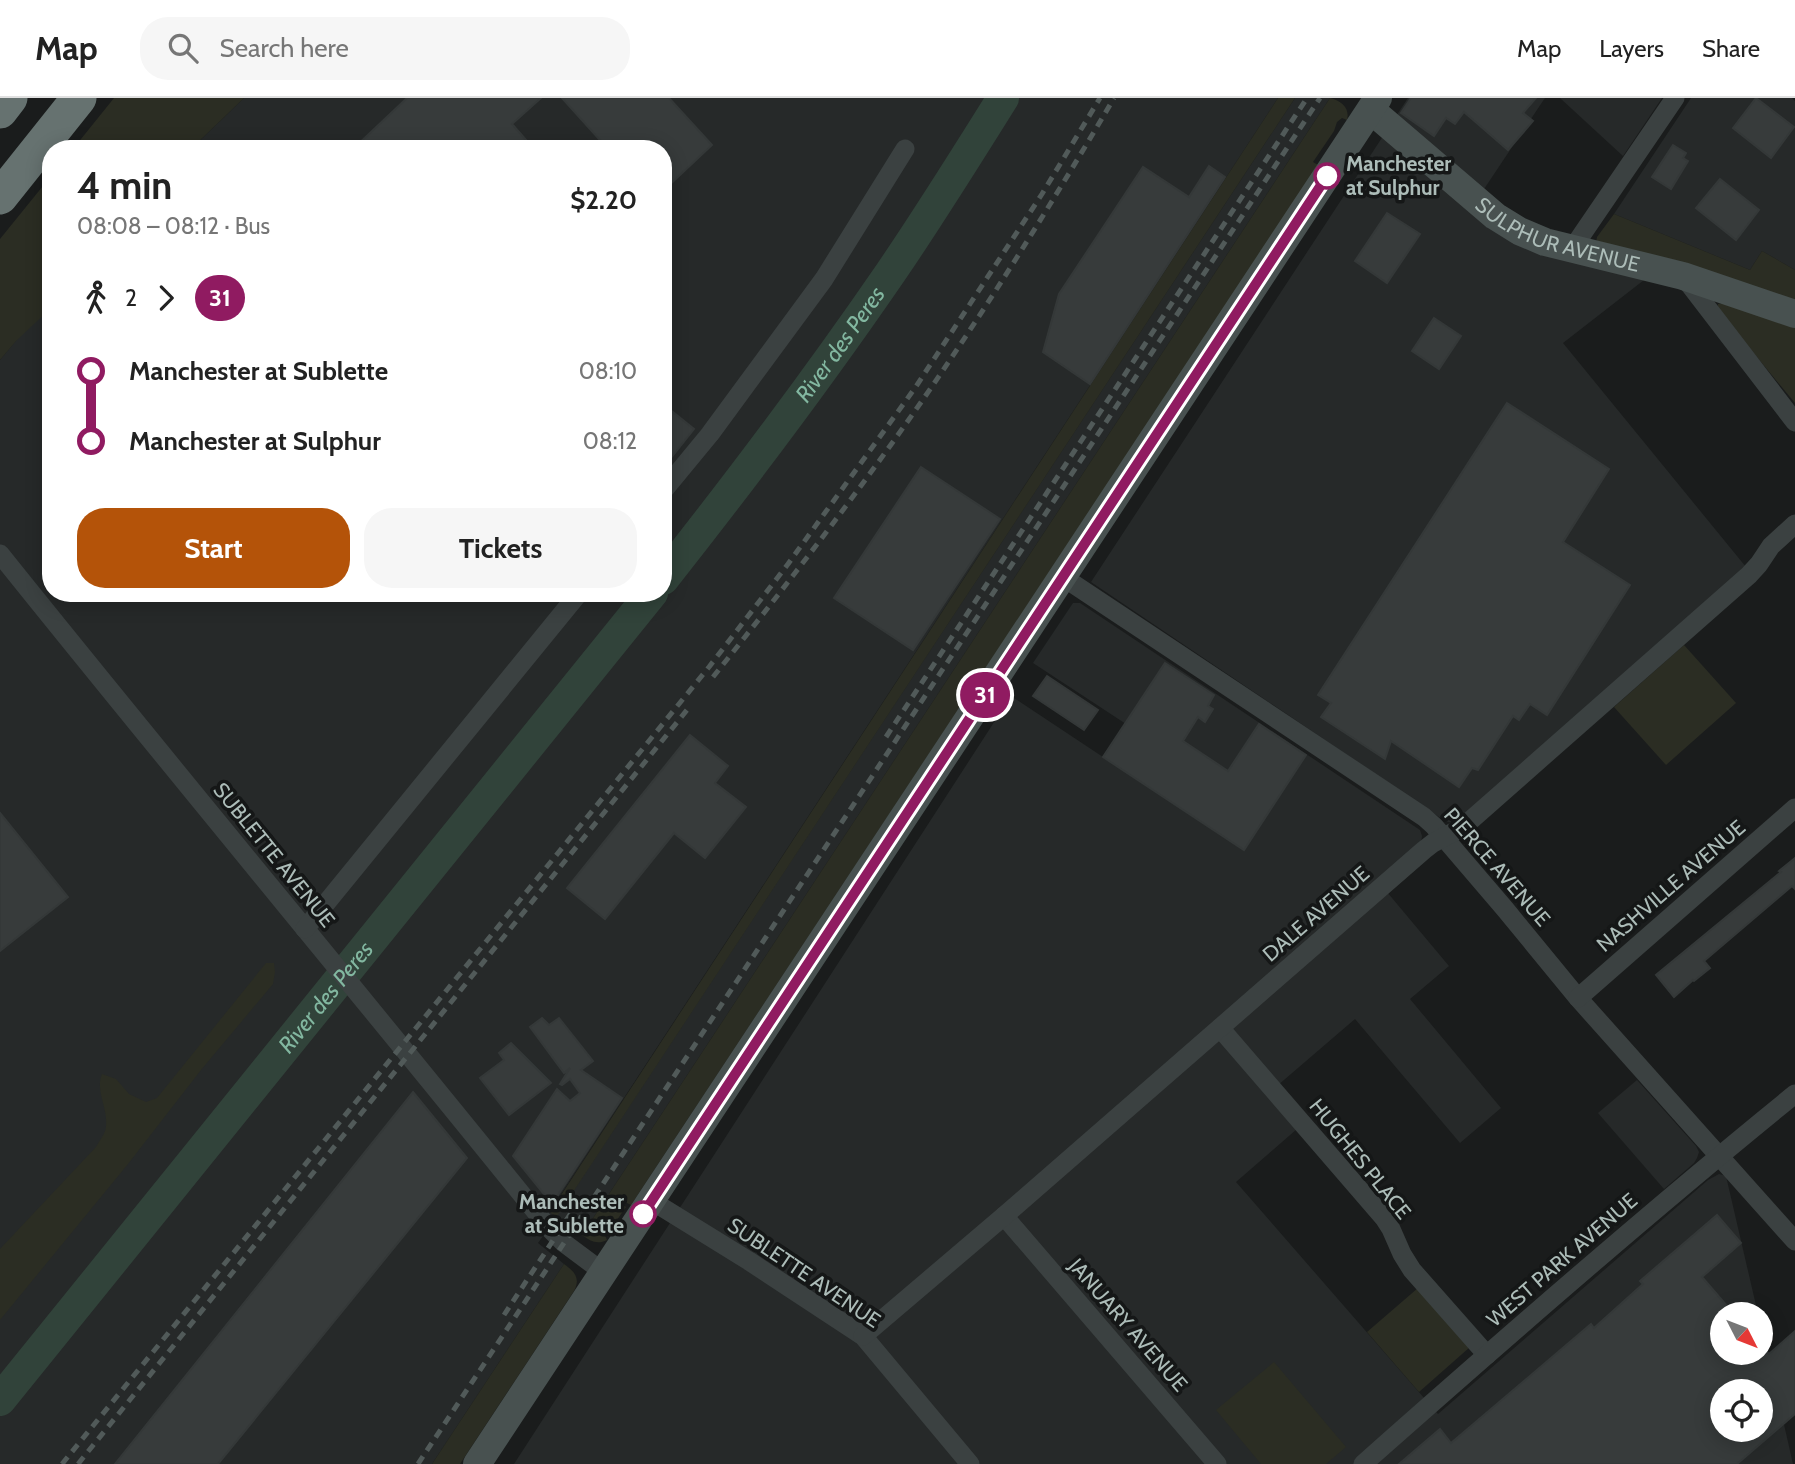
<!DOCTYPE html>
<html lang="en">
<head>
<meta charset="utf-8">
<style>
  body { margin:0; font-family:Cabin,sans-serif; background:#f6f6f6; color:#222; height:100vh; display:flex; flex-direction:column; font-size:26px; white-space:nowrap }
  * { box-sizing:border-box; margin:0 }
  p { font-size:23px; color:#767676 }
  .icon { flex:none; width:38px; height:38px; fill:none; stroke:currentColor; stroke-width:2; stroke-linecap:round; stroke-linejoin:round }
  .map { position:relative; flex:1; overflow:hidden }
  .panel { position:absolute; left:42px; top:42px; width:630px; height:462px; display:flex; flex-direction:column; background:#fff; border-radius:28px; box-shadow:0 4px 18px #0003 }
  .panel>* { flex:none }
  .badge { padding:0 14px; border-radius:23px; font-size:24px; line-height:46px }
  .needle { width:46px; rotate:132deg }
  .controls { position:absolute; left:1710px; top:1204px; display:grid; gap:14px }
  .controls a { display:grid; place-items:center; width:63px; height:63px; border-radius:50%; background:#fff; box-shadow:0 4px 18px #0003; font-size:35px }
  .map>.badge { position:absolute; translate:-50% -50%; box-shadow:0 0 0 4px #fff }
  .legs { display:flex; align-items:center; gap:10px; height:77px; padding:0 35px; font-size:23px }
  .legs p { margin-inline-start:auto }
  .overview { display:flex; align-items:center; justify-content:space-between; height:119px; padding:0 35px }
  h1 { font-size:38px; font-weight:700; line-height:52px }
  .cta { display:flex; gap:14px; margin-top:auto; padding:14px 35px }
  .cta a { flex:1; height:80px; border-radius:28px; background:#b45309; color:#fff; font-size:28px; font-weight:700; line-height:80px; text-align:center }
  .cta a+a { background:#f6f6f6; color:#222 }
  ul { padding:0 35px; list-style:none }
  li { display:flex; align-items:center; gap:24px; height:70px; font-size:26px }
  li i { display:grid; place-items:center; width:10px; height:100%; margin:0 9px; background:currentColor }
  li i::after { content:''; width:18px; height:18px; margin:-9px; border:5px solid; border-radius:50%; background:#fff }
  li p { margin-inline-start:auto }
  li:first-child i { background:linear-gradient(#0000 50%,currentColor 0) }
  li:last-child i { background:linear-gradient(currentColor 50%,#0000 0) }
  header { display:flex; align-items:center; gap:42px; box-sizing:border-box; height:98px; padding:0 35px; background:#fff; border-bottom:2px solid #e0e0e0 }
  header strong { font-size:33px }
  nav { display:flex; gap:38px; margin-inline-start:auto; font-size:24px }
  .search { width:490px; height:63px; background:#f6f6f6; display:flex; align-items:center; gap:18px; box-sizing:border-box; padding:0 24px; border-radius:28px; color:#767676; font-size:26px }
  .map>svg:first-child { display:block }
  .built { fill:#262929; fill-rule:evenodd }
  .green { fill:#2b2d23 }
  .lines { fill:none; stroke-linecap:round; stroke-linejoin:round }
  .river { stroke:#31433a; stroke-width:32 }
  .building { fill:#373b3b; stroke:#343838; stroke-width:2; fill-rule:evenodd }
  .street { stroke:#3b4141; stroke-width:19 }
  .secondary { stroke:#485150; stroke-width:28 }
  .highway { stroke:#667270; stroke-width:35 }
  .rail { stroke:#515a59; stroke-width:5; stroke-dasharray:9 7; stroke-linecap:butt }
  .line-1-casing { stroke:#fff; stroke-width:16 }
  .line-1 { stroke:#901b61; stroke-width:10 }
  .stop-1-dot { fill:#fff; stroke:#901b61; stroke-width:3.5 }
  .labels { text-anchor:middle; stroke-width:7; stroke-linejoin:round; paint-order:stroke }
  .stop-label { font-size:21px; font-weight:bold; fill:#acbcb8; stroke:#151717; text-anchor:start }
  .street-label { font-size:21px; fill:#acbcb8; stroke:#151717 }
  .water-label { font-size:23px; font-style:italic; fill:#82b7a0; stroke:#151717 }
</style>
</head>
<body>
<header>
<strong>Map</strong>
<div class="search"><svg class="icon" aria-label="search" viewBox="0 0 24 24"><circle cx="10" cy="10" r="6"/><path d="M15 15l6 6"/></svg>Search here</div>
<nav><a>Map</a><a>Layers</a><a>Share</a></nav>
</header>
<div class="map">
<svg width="1795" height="1366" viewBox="0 0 1795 1366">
  <rect width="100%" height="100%" fill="#1a1c1c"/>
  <!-- built -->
  <g class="built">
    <path d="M 244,0 L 1278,0 L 550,1113 L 556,1119 L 1295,0 L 1330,0 L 582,1137 L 556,1120 L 538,1145 L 564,1166 L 432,1366 L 0,1366 L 0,262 L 51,200 L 51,495 L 663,495 L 663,51 L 191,51 Z"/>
    <path d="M 1408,0 L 1545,0 L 1470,112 L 1644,182 L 1563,245 L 1746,469 L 1458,723 L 1452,725 L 1445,723 L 1091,484 Z"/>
    <path d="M 1560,0 L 1662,0 L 1623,58 Z"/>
    <path d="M 1691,0 L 1792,0 L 1795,3 L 1795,172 L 1762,153 L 1750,172 L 1614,116 Z"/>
    <path d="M 1073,505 L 1080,505 L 1420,732 L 1422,738 L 1421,745 L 1212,930 L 1297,1031 L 1236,1084 L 1438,1316 L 1708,1082 L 1719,1076 L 1726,1078 L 1758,1216 L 1722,1216 L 1722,1255 L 1760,1255 L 1761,1225 L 1793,1366 L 514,1366 L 1011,598 L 1103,659 L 1126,626 L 1033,565 ZM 1722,1293 L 1760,1293 L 1760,1332 L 1722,1332 Z"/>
    <path d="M 1387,794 L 1449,868 L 1410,901 L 1501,1010 L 1460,1045 L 1355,921 L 1277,988 L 1230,932 Z"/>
    <path d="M 1637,982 L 1696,1048 L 1699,1054 L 1697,1060 L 1694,1065 L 1664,1091 L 1598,1015 Z"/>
  </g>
  <!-- green -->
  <g class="green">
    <path d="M 114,0 L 244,0 L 191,51 L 73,51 Z"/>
    <path d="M 1278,0 L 1295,0 L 556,1120 L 550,1114 Z"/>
    <path d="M 1330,0 C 1342,3 1350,10 1347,22 L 1342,20 L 1337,24 L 1334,33 L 1313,64 L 1318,67 L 631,1107 L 625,1104 L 623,1107 L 626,1109 L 610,1132 L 604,1135 L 607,1142 C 597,1147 590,1143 582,1137 Z"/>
    <path d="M 51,78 L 51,210 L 16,243 L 0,262 L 0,141 Z"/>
    <path d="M 1614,116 L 1750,172 L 1762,153 L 1795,172 L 1795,208 L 1596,145 L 1597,139 Z"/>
    <path d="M 1724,205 L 1795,229 L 1795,305 L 1718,212 L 1718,206 Z"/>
    <path d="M 1684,547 L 1736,605 L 1666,667 L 1614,609 Z"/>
    <path d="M 266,865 L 274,865 L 275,874 L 273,886 L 201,972 L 128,1066 L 0,1222 L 0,1151 L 96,1049 C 99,1043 106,1035 106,1028 C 108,1010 95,993 102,976 L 116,981 L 129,996 L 146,1004 L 157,1000 Z"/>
    <path d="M 564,1166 C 574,1173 581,1180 574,1193 L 460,1366 L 432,1366 Z"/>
    <path d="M 1418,1190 L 1470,1249 L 1419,1294 L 1367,1234 Z"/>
    <path d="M 1274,1264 L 1346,1349 L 1326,1366 L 1261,1366 L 1216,1312 Z"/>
  </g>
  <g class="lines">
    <!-- river -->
    <g class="river">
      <path id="s1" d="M 663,481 C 742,381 819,279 891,174 C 930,117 966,59 1003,0"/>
      <path id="s2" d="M 0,1302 L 652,495"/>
    </g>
  </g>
  <!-- building -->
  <g class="building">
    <path d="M 407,0 L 541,0 L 512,26 L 534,51 L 353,51 Z"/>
    <path d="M 562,0 L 669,0 L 712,47 L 663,93 L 663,51 L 608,51 Z"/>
    <path d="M 1411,0 L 1536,0 L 1523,15 L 1533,23 L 1508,52 L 1464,14 L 1455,26 L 1446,20 L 1434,38 L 1401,15 Z"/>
    <path d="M 1756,0 L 1794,29 L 1771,60 L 1733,30 Z"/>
    <path d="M 1673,47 L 1686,55 L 1683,60 L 1688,63 L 1671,91 L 1652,79 Z"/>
    <path d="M 1209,68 L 1225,79 L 1090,286 L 1043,254 L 1059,196 L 1143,69 L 1189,99 Z"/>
    <path d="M 1720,81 L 1759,112 L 1736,142 L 1696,110 Z"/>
    <path d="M 1387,115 L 1420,136 L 1387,185 L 1355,163 Z"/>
    <path d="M 1434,220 L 1461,238 L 1439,271 L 1412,253 Z"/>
    <path d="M 1507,305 L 1609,371 L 1563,444 L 1630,487 L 1547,617 L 1530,606 L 1519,622 L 1513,618 L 1478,672 L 1472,670 L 1459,689 L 1391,643 L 1385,661 L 1321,619 L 1331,605 L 1318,597 Z"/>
    <path d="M 663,306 L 694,331 L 663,370 Z"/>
    <path d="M 921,369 L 1000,421 L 913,552 L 834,500 Z"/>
    <path d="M 1165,565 L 1214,597 L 1208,608 L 1213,611 L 1205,624 L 1198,619 L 1183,643 L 1228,673 L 1259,626 L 1306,657 L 1244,752 L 1103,659 Z"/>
    <path d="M 1047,578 L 1098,612 L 1084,632 L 1033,598 Z"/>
    <path d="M 690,637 L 728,668 L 715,685 L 746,709 L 705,760 L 674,735 L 605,821 L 567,790 Z"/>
    <path d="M 0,715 L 68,799 L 0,853 Z"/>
    <path d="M 1795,760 L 1795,791 L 1792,788 L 1704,863 L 1710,870 L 1694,883 L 1693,882 L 1674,899 L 1656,877 L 1781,774 L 1779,773 Z"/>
    <path d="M 542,920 L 549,927 L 559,920 L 593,963 L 581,972 L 622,1000 L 552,1106 L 513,1058 L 557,991 L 570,1003 L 580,995 L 570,981 L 562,987 L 560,986 L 570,970 L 564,975 L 530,929 Z"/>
    <path d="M 511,945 L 551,985 L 509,1017 L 480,980 L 504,962 L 499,955 Z"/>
    <path d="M 413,994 L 467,1060 L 218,1366 L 115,1366 Z"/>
    <path d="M 1717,1117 L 1741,1145 L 1702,1179 L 1734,1216 L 1722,1216 L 1722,1255 L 1768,1255 L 1769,1256 L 1795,1233 L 1795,1316 L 1737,1366 L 1399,1366 L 1440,1331 L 1451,1345 L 1591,1226 L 1594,1230 L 1643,1186 L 1640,1183 ZM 1722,1293 L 1760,1293 L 1760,1332 L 1722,1332 Z"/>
  </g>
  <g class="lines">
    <!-- street -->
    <g class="street">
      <path d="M 1572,151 L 1675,0"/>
      <path d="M 1683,178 L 1795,324"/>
      <path d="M 663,393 L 710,336 L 824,181 L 905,51"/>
      <path d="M 0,456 C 181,682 367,904 548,1129 L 564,1145 L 603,1174"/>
      <path d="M 1063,479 L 1424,719 L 1434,728 L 1505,811 L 1578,900 L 1795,1143"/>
      <path d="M 305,831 L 579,495"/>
      <path d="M 1578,900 L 1795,710"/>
      <path d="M 1220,930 L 1384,1120 L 1391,1131 L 1402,1156 L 1412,1172 L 1487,1257"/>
      <path d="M 652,1103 L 749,1163 L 863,1238 L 970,1366"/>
      <path d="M 1004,1118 L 1217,1366"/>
      <path d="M 863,1238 L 1004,1118 L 1424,752 L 1433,745 L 1463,729 L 1749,477 L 1759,466 L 1771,448 L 1795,426"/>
      <path d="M 1363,1366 C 1505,1240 1648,1115 1795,996"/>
    </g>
    <!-- secondary -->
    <g class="secondary">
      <path id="s3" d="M 1371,12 L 1495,118 L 1519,133 L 1545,144 L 1683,178 L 1795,216"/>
      <path d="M 477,1366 L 1378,0"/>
    </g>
    <!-- highway -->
    <g class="highway">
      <path d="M 0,13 L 10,0"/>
      <path d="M 0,99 L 79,0"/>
    </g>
    <!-- rail -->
    <g class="rail">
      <path d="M 713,579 C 786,488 857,396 924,300 C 991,203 1054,102 1114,0"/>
      <path d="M 886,639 L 1307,0"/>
      <path d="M 504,1217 L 577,1106"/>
      <path d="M 62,1366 L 709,569 L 788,466 L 915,290 L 1042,96 L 1100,0"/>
      <path d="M 78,1366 L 691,607"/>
      <path d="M 418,1366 L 1320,0"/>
    </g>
  </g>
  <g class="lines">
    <!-- line-1 casing -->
    <g class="line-1-casing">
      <path id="line-1" d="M 643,1116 L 1327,78"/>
    </g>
    <!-- line-1 -->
    <use href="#line-1" class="line-1"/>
  </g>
  <!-- markers -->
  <g class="stop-1-dot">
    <circle cx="1327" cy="78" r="12"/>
    <circle cx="643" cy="1116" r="12"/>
  </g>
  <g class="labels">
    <!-- stop labels -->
    <g class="stop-label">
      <text x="1346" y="73">Manchester<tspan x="1346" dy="24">at Sulphur</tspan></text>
      <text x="624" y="1111" text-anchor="end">Manchester<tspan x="624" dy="24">at Sublette</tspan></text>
    </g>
    <!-- street labels -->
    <g class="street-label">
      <text dy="7" stroke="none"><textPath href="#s3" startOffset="229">SULPHUR AVENUE</textPath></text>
      <text transform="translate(274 757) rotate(51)" y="7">SUBLETTE AVENUE</text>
      <text transform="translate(1497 769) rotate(49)" y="7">PIERCE AVENUE</text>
      <text transform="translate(1671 788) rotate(-41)" y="7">NASHVILLE AVENUE</text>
      <text transform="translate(1316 816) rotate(-41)" y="7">DALE AVENUE</text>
      <text transform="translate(1360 1061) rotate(51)" y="7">HUGHES PLACE</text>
      <text transform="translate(1562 1162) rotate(-41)" y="7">WEST PARK AVENUE</text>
      <text transform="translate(804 1175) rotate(34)" y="7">SUBLETTE AVENUE</text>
      <text transform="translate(1128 1227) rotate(49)" y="7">JANUARY AVENUE</text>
    </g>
    <!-- water labels -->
    <g class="water-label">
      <text dy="8" stroke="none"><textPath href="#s1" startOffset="294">River des Peres</textPath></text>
      <text dy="8" stroke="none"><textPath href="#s2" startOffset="518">River des Peres</textPath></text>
    </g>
  </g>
</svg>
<div class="controls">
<a><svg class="needle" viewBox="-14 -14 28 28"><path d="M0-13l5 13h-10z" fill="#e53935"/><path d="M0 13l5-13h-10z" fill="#767676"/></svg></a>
<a><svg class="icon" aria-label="locate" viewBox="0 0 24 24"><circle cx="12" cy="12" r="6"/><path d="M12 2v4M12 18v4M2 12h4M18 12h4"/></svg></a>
</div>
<b class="badge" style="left:985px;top:597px;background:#901b61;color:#fff">31</b>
<section class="panel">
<div class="overview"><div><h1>4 min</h1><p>08:08 – 08:12 · Bus</p></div><b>$2.20</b></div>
<div class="legs"><svg class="icon" aria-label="walk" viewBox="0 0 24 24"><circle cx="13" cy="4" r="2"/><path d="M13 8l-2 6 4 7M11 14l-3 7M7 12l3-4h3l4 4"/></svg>2<svg class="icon" aria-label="forward" viewBox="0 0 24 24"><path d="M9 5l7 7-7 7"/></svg><b class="badge" style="background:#901b61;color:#fff">31</b></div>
<ul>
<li><i style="color:#901b61"></i><b>Manchester at Sublette</b><p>08:10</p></li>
<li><i style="color:#901b61"></i><b>Manchester at Sulphur</b><p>08:12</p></li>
</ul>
<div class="cta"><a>Start</a><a>Tickets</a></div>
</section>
</div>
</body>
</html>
